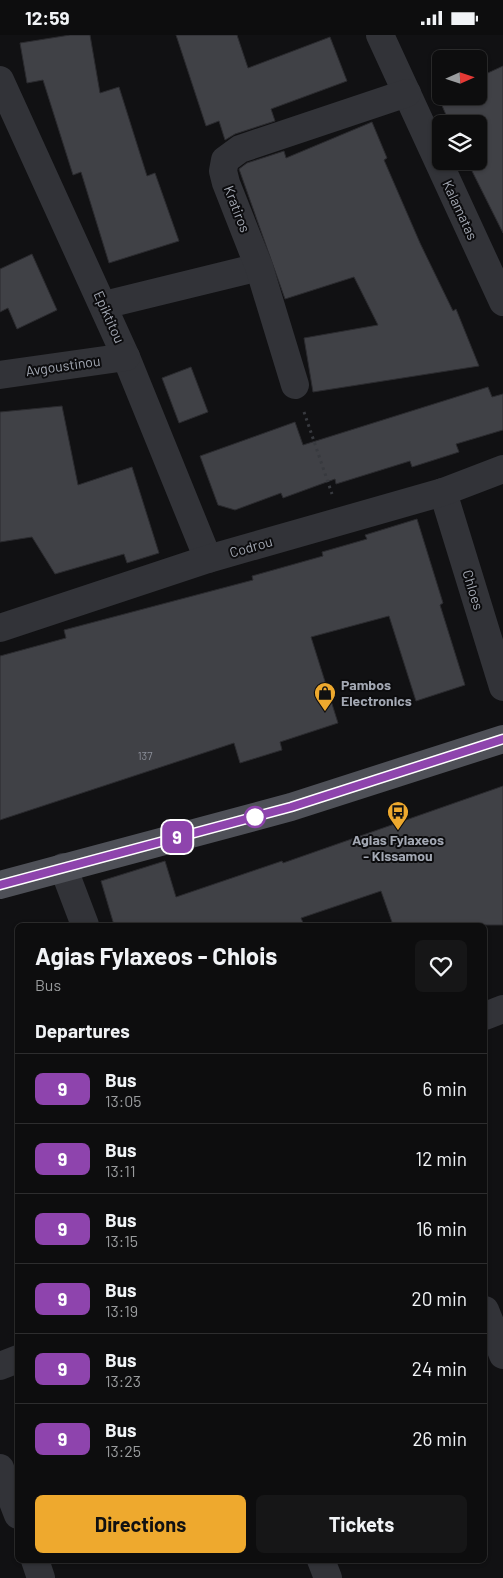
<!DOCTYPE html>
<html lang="en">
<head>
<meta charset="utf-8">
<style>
  body { margin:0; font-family:Barlow,sans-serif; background:#161617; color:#f1f3f6; height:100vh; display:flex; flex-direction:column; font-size:19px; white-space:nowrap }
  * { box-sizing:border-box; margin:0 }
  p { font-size:16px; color:#9a9c9e }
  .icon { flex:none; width:28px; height:28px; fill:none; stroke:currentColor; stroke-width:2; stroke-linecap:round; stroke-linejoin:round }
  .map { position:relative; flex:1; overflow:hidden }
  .sheet { position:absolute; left:15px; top:888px; width:472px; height:640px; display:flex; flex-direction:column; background:#0d0d0e; border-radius:8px; box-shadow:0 1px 4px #0004,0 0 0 1px #2d2d2e }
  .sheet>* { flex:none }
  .badge { padding:0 10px; border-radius:8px; font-size:18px; line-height:32px }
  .needle { width:32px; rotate:87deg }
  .buttons { position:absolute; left:432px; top:15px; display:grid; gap:10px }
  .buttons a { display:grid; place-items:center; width:55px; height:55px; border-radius:8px; background:#0d0d0e; box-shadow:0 1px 4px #0004,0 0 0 1px #2d2d2e; font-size:25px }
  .map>.badge { position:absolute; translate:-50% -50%; box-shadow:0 0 0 2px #fff }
  h2 { padding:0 20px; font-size:19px; line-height:45px }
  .round { display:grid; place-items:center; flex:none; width:52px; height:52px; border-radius:8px; background:#161617 }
  .head { display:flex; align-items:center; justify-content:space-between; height:85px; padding:0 20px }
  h1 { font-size:24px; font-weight:700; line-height:38px }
  .button { display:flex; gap:10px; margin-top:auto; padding:10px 20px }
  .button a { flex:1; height:58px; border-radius:8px; background:#eea92e; color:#111; font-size:20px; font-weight:700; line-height:58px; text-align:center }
  .button a+a { background:#161617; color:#f1f3f6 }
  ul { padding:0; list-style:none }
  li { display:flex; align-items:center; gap:15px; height:70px; padding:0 20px; border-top:1px solid #2d2d2e }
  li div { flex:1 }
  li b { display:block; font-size:19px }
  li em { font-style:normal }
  li .badge { min-width:55px; font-weight:700; text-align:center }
  .status { display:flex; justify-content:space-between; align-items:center; height:35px; padding:0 25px; background:#0d0d0e; direction:ltr }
  .status svg { height:14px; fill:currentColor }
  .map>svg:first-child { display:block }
  .building { fill:#404146; stroke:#2b2b2f }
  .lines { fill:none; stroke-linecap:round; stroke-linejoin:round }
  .path { stroke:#383a3f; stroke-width:3; stroke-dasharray:2.5 4; stroke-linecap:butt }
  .minor { stroke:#323338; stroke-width:28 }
  .major { stroke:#4e5057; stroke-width:28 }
  .line-casing { stroke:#fff; stroke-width:11 }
  .line { stroke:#8e44ad; stroke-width:8 }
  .stop-dot { fill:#fff; stroke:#8e44ad; stroke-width:2.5 }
  .labels { text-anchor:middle; stroke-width:4; stroke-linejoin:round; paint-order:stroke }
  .number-label { font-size:11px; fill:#8a8e98 }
  .street-label { font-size:14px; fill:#a3a8b3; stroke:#0c0c0e }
  .poi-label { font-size:14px; font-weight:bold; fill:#a3a8b3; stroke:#0c0c0e; text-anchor:start }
</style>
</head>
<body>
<div class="status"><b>12:59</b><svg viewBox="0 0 49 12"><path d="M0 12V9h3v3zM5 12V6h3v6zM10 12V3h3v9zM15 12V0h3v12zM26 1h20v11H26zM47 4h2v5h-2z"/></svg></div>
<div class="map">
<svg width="503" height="1543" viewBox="0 0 503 1543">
  <rect width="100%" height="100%" fill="#111113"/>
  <!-- building -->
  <g class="building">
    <path d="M 70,0 L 90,0 L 100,58 L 119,52 L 147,141 L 155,138 L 179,206 L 109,228 L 81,137 L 73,140 L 43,45 L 27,48 L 20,8 Z"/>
    <path d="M 176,0 L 237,0 L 248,33 L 330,2 L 347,46 L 271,74 L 275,86 L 235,99 L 225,105 L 219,86 L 206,91 Z"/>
    <path d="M 503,31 L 503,198 L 469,130 L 468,131 L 465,126 L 479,126 L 479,89 L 450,89 L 437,59 L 441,57 L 441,61 L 479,61 L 479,42 Z"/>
    <path d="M 372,87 L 387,123 L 384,125 L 420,208 L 453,276 L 456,274 L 479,331 L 313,357 L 304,303 L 378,290 L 354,242 L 285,264 L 239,134 L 247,128 L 284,116 L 286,123 Z"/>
    <path d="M 32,219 L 57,275 L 17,294 L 8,273 L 0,277 L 0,234 Z"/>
    <path d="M 191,332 L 208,377 L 179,388 L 162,343 Z"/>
    <path d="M 488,352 L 492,362 L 503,359 L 503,395 L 456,409 L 459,417 L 412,432 L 410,426 L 336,449 L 335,444 L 283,463 L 281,458 L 235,475 L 218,470 L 200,421 L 295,387 L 303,410 Z"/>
    <path d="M 62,371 L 78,450 L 132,432 L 159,518 L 127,528 L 124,519 L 55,539 L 32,502 L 0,507 L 0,377 Z"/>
    <path d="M 417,484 L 443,568 L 440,570 L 465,650 L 416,666 L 389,581 L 311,602 L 338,688 L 280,707 L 282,715 L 240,728 L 234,708 L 0,785 L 0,621 L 66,603 L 64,595 L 253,545 L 252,541 L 323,521 L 322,517 L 367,504 L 365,500 Z"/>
    <path d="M 503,751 L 503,890 L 393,890 L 381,856 L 301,883 L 304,890 L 114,890 L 101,846 L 165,826 L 176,862 L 282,826 L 283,828 Z"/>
  </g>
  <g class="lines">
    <!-- path -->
    <path class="path" d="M 304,377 L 332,459"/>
    <!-- minor -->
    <g class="minor">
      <path d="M 380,0 L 503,267"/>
      <path d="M 0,45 L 126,322 L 208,524"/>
      <path d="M 104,270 L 259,232"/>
      <path d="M 0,340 L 126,322"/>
      <path d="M 295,350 L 259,232 L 226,148 L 223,136 L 225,125 L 240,114 L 407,58"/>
      <path d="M 443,457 L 503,652"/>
      <path d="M 0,593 L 208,524 L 443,457 L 503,434"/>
      <path d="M 63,832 L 85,890"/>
      <path d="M 485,981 L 503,974"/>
      <path d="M 485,1275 L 503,1320"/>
      <path d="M 0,1331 L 18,1324"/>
      <path d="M 0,1433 L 18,1480"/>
      <path d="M 35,1525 L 41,1543"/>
      <path d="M 321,1525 L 328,1543"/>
    </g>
    <!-- major -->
    <path class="major" d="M 0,850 L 291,772 L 503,704"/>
  </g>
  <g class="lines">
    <!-- line casing -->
    <g class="line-casing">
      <path id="line" d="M 0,850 L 291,772 L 503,704"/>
    </g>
    <!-- line -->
    <use href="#line" class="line"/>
  </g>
  <!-- icons -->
  <defs>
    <g id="shop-pin" transform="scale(1.125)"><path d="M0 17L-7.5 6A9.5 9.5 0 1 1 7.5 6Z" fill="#eea92e" stroke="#0c0c0e"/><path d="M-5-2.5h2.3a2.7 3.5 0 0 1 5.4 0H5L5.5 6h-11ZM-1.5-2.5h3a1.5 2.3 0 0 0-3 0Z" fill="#111"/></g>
    <g id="bus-pin" transform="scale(1.125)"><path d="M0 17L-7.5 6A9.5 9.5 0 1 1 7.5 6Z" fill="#eea92e" stroke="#0c0c0e"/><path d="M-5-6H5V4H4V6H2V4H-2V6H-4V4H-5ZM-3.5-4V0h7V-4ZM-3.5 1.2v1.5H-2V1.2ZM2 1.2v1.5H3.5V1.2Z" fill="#111"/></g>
  </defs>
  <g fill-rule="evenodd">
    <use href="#shop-pin" x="325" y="658"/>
    <use href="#bus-pin" x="398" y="777"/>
  </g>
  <!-- markers -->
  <circle class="stop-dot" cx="255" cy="782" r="10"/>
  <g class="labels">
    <!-- number labels -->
    <g class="number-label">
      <text x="145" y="725">137</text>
    </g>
    <!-- street labels -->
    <g class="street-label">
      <text transform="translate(237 174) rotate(69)" y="5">Kratiros</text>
      <text transform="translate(460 175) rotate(65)" y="5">Kalamatas</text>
      <text transform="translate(109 282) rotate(66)" y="5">Epiktitou</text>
      <text transform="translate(63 331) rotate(-8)" y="5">Avgoustinou</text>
      <text transform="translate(251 512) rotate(-16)" y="5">Codrou</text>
      <text transform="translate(473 555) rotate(73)" y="5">Chloes</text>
    </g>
    <!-- poi labels -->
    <g class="poi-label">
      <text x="341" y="655">Pambos<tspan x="341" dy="16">Electronics</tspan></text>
      <text x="398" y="810" text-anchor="middle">Agias Fylaxeos<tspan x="398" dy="16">- Kissamou</tspan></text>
    </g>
  </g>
</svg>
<div class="buttons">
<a><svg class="needle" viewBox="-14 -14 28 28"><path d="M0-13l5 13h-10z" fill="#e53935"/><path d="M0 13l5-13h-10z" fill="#9a9c9e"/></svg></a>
<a><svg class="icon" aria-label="layers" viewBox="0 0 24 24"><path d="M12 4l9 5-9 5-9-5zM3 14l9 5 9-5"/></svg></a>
</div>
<b class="badge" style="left:177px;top:802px;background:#8e44ad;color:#fff">9</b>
<section class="sheet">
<div class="head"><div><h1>Agias Fylaxeos - Chlois</h1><p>Bus</p></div><a class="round"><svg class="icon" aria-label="heart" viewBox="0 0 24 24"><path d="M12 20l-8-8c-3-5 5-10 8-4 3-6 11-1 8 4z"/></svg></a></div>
<h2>Departures</h2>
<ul>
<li><span class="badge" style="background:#8e44ad;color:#fff">9</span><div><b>Bus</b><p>13:05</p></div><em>6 min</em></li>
<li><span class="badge" style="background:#8e44ad;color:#fff">9</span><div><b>Bus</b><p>13:11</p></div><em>12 min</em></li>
<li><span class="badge" style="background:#8e44ad;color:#fff">9</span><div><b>Bus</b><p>13:15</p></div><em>16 min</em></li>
<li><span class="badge" style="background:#8e44ad;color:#fff">9</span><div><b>Bus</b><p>13:19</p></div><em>20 min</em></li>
<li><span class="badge" style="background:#8e44ad;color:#fff">9</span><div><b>Bus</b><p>13:23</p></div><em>24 min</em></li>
<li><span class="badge" style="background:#8e44ad;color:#fff">9</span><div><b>Bus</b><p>13:25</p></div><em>26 min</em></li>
</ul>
<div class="button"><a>Directions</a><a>Tickets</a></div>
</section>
</div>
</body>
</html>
